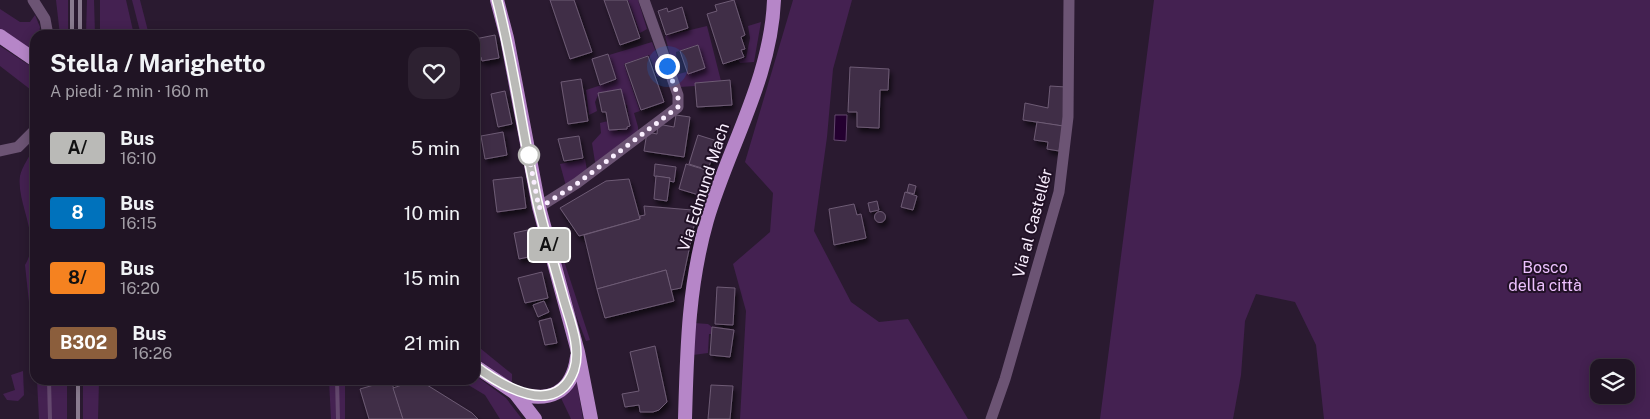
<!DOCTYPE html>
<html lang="it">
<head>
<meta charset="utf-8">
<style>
  body { margin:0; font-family:"Public Sans",sans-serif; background:#2d2131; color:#f1f3f6; height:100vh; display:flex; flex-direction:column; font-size:19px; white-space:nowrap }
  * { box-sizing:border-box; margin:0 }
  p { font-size:16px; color:#a29ea6 }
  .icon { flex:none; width:28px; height:28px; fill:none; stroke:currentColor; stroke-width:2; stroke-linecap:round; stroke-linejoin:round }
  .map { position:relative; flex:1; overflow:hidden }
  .panel { position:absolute; left:30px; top:30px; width:450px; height:355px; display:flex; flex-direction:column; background:#201424; border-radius:15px; box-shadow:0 2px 12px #0003,0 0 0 1px #3d3341 }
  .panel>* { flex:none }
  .badge { padding:0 10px; border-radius:4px; font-size:18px; line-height:32px }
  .fabs { position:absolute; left:1590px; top:359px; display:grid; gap:10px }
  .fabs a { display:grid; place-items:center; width:45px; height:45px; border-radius:10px; background:#201424; box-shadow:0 2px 12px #0003,0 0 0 1px #3d3341; font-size:25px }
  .you { position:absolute; width:25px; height:25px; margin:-12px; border:4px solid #fff; border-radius:50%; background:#1a73e8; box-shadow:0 0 0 8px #1a73e833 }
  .map>.badge { position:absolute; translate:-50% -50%; box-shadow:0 0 0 2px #fff }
  .round { display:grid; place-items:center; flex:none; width:52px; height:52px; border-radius:15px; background:#2d2131 }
  .head { display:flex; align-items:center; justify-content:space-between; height:85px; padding:0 20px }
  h1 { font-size:24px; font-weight:700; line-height:38px }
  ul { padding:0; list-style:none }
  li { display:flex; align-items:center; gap:15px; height:65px; padding:0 20px }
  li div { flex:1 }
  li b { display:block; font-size:19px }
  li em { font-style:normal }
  li .badge { min-width:55px; font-weight:700; text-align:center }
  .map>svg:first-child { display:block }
  .green { fill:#442151; fill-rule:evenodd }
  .water { fill:#240030; stroke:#64486e }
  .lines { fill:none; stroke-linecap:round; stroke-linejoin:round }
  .stream { stroke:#64486e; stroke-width:4 }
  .building { fill:#3f2e46; stroke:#6e5b75; filter:url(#shadow) }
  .minor { stroke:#6c5474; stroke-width:11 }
  .major { stroke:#b686c8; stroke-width:14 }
  .rail { stroke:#897b8f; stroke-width:4 }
  .line-casing { stroke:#fff; stroke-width:11 }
  .line { stroke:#babab7; stroke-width:8 }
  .walk { stroke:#faefff; stroke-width:5; stroke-dasharray:0 9 }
  .stop-dot { fill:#fff; stroke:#babab7; stroke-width:2.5 }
  .labels { text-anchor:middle; stroke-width:4; stroke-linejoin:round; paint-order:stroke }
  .street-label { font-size:16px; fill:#faefff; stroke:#211126 }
  .park-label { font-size:16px; fill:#edc1fe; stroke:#211126 }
</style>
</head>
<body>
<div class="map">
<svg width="1650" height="419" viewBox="0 0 1650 419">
  <defs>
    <filter id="shadow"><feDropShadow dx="2.5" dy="4.5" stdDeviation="2.5" flood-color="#0009"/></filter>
  </defs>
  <rect width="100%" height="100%" fill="#2a1a30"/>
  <!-- green -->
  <g class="green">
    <path d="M 56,0 L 68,0 L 68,35 L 60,35 Z"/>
    <path d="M 87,0 L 94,0 L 95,35 L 86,35 Z"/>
    <path d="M 100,0 L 126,0 L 134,35 L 100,35 Z"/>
    <path d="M 132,0 L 140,0 L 149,35 L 141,35 Z"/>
    <path d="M 628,0 L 638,0 L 647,29 L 640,33 Z"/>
    <path d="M 793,0 L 852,0 L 833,69 L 827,137 L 814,231 L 851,302 L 879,322 L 908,319 L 968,419 L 740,419 L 746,311 L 733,264 L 770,232 L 773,193 L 745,162 Z"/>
    <path d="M 1154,0 L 1650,0 L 1650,419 L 1324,419 L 1316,345 L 1295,302 L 1256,294 L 1245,321 L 1241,375 L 1233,419 L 1100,419 ZM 1599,368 L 1626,368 L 1626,395 L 1599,395 Z"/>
    <path d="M 0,9 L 20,22 L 30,22 L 35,15 L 40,27 L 39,35 L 35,35 L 35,52 L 0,29 Z"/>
    <path d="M 761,22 L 754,62 L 740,63 L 738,59 L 746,58 L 750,38 L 748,26 Z"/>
    <path d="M 707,26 L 721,81 L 696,83 L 695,86 L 680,87 L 675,75 L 705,67 L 697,45 L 676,52 L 677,68 L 674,70 L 665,36 Z"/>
    <path d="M 652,42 L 665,75 L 657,77 L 649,55 L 624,64 L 640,111 L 634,113 L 638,127 L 638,132 L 598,163 L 595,162 L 592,143 L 601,133 L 600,123 L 608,121 L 618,131 L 627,129 L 627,127 L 630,126 L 627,105 L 599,93 L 595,102 L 597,111 L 589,115 L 586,90 L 617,80 L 609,55 Z"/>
    <path d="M 0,46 L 35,69 L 35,93 L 0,66 Z"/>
    <path d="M 35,147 L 35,155 L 32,156 L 30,211 L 32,211 L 35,157 L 35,358 L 25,265 C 42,238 16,203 20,176 C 22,167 30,155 35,147 Z"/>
    <path d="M 585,159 L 587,170 L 566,186 L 560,164 Z"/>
    <path d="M 564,261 L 590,340 L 586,341 L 575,313 L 562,265 Z"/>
    <path d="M 694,323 L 708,324 L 712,327 L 711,334 L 709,334 L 708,353 L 693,355 Z"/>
    <path d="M 475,344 L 512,374 L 512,383 L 475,357 Z"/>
    <path d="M 23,371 L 24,395 L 18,401 L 7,400 L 3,394 L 15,390 L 11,375 Z"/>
    <path d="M 475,375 L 506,398 L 522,419 L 500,419 L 485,395 L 460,380 L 475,380 Z"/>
    <path d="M 37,380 L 67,380 L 67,419 L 39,419 Z"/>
    <path d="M 83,380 L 99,380 L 98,419 L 83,419 Z"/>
    <path d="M 329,380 L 345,380 L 345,419 L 331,419 Z"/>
    <path d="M 576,383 L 577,383 L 583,419 L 571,419 L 561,398 Z"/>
  </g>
  <!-- water -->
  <path class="water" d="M 835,115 L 847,115 L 846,141 L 834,140 Z"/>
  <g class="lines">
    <!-- stream -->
    <g class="stream">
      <path d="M 49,380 L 50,419"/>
      <path d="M 337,380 L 338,419"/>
    </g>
  </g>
  <!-- building -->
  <g class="building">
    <path d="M 550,0 L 574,0 L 592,52 L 570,59 Z"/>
    <path d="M 604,0 L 627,0 L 640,38 L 620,45 Z"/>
    <path d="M 734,0 L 745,35 L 741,37 L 745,49 L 741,50 L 744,57 L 723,64 L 707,14 L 717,11 L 715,5 Z"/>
    <path d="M 682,7 L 688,28 L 666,35 L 658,11 L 667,8 L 668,12 Z"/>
    <path d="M 495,35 L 499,58 L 482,61 L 481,57 L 475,58 L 475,39 Z"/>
    <path d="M 698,45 L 705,68 L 688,74 L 680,51 Z"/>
    <path d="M 608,54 L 616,79 L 600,85 L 592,59 Z"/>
    <path d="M 648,56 L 664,102 L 641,110 L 625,64 Z"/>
    <path d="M 850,67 L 889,69 L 888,90 L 880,90 L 879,128 L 857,127 L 857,112 L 848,112 Z"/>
    <path d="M 581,79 L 588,121 L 568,124 L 561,82 Z"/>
    <path d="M 730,80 L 732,105 L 697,107 L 695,83 Z"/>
    <path d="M 1050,86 L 1066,87 L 1063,126 L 1023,120 L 1025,103 L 1048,108 Z"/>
    <path d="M 621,89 L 630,126 L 627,127 L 627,129 L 609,130 L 606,112 L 602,112 L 598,93 Z"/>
    <path d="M 505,91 L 512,124 L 498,127 L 491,94 Z"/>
    <path d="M 676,115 L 690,117 L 684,157 L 644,151 L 647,132 L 657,134 L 658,124 L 674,127 Z"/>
    <path d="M 1037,122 L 1063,126 L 1059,151 L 1047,149 L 1048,142 L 1034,140 Z"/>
    <path d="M 503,132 L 507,155 L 485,159 L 481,136 Z"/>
    <path d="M 698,135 L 717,141 L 708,170 L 689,164 Z"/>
    <path d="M 579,136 L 583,158 L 564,161 L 558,139 Z"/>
    <path d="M 655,164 L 676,167 L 674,182 L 669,181 L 670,178 L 654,176 Z"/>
    <path d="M 686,164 L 706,170 L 699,195 L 679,189 Z"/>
    <path d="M 656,176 L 670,178 L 667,201 L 654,199 Z"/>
    <path d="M 522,177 L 526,208 L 497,212 L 493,180 Z"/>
    <path d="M 629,179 L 640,219 L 579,236 L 560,208 L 606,181 Z"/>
    <path d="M 909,184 L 916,186 L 914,194 L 907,192 Z"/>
    <path d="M 905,192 L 917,196 L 913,210 L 901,207 Z"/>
    <path d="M 877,201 L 879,210 L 870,212 L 868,203 Z"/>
    <path d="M 854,204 L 857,215 L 861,214 L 866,238 L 834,245 L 829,209 Z"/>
    <path d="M 644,206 L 692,210 L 694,226 L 681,288 L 671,290 L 666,270 L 597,289 L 584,235 L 640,219 L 640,216 L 645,215 Z"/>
    <circle cx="880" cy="217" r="5.5"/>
    <path d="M 532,229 L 538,255 L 519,259 L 514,233 Z"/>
    <path d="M 666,270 L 674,301 L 605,318 L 597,289 Z"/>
    <path d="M 542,272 L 548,298 L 525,303 L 518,278 Z"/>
    <path d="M 717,287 L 735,288 L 733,325 L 715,324 Z"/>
    <path d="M 544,301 L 549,312 L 538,317 L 533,305 Z"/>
    <path d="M 551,318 L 557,343 L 545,345 L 539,321 Z"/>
    <path d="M 712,327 L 734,330 L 730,357 L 710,355 Z"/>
    <path d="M 655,346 L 667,402 L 659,410 L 653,412 L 640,412 L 639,405 L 625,407 L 622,394 L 639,391 L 630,352 Z"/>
    <path d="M 391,380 L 403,419 L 369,419 L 360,389 Z"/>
    <path d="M 401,380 L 419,380 L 472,413 L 478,419 L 403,419 L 393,388 L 402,385 Z"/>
    <path d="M 711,385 L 733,386 L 730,419 L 708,419 Z"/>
  </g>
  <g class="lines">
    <!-- minor -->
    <g class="minor">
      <path d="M 33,0 L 45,19 L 48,35"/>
      <path d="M 0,151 L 18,147 L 35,130"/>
      <path d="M 539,207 L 577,183 L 678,107 L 678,95 L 644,0"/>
      <path d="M 991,419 L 1005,379 L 1059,192 L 1068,117 L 1069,0"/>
    </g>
    <!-- major -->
    <g class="major">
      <path d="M 497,0 L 507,38 L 539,207 L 578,352 L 591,419"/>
      <path d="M 0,36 L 35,60"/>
      <path d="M 475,366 L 515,393 L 535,419"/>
      <path d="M 515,393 C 549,403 572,394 577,357"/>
      <path d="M 685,419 C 687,350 688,287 707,220 C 729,146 771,78 774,0"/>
    </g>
    <!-- rail -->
    <g class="rail">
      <path d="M 72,0 L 72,35"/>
      <path d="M 80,0 L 80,35"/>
      <path d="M 78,419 L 78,380"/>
    </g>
  </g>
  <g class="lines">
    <!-- line casing -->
    <g class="line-casing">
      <path id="line" d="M 475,366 C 502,386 556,419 574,370 C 582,346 568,317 562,293 C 554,265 546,237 539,209 C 523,139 515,69 497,0"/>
    </g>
    <!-- line -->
    <use href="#line" class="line"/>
    <!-- walk -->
    <path class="walk" d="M 529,155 L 528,151 L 539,208 L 578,183 L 678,107 L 678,96 L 667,66"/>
  </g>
  <!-- markers -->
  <circle class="stop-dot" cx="529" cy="155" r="10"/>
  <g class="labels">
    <!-- street labels -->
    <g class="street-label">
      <text transform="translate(703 187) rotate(-72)" y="6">Via Edmund Mach</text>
      <text transform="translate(1032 223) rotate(-75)" y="6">Via al Castellér</text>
    </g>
    <!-- park labels -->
    <g class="park-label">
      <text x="1545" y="273">Bosco<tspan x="1545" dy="18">della città</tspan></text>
    </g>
  </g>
</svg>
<div class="fabs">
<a><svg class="icon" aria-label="layers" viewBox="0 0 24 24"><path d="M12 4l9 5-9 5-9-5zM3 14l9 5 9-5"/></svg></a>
</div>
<div class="you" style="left:667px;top:66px"></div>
<b class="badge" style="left:549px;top:245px;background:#babab7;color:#111">A/</b>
<section class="panel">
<div class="head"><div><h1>Stella / Marighetto</h1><p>A piedi · 2 min · 160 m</p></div><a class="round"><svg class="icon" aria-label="heart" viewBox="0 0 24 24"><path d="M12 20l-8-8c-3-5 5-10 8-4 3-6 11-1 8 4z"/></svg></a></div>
<ul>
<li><span class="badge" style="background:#babab7;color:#111">A/</span><div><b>Bus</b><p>16:10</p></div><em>5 min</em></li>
<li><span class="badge" style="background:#0072bc;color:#fff">8</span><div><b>Bus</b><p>16:15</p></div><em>10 min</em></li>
<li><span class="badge" style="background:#f58220;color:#111">8/</span><div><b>Bus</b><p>16:20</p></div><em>15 min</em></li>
<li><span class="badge" style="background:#8b5e3c;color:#fff">B302</span><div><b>Bus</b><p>16:26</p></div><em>21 min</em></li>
</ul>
</section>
</div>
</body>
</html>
